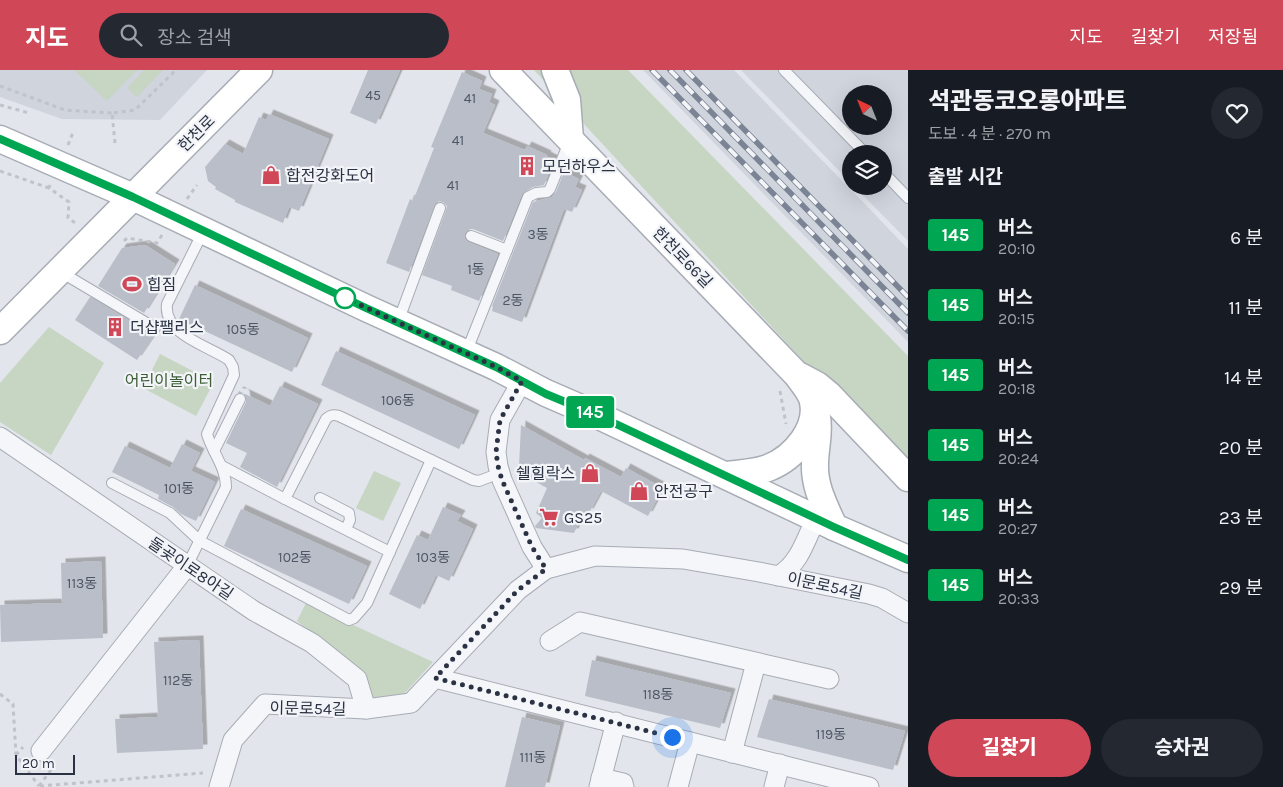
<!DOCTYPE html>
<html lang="ko">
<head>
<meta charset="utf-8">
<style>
  body { margin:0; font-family:Karla,"Noto Sans KR",sans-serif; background:#242831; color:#f1f3f6; height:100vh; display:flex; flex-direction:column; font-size:19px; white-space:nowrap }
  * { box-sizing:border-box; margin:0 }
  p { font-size:16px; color:#9ea1a6 }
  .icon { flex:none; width:28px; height:28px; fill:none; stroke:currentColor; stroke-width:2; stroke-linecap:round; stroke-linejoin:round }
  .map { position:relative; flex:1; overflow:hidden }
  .details { display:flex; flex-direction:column; background:#171b24; width:375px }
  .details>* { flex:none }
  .badge { padding:0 10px; border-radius:4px; font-size:18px; line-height:32px }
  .needle { width:32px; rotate:317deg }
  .buttons { position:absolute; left:842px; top:15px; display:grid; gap:10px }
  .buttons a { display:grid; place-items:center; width:50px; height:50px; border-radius:50%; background:#171b24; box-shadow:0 5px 20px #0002; font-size:25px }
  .scale { position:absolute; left:15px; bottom:12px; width:60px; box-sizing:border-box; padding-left:5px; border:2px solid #2a3243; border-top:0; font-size:14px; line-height:18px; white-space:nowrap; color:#2a3243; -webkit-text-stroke:4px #f2f4f8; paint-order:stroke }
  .you { position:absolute; width:25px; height:25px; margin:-12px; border:4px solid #fff; border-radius:50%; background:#1a73e8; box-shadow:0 0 0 8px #1a73e833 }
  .map>.badge { position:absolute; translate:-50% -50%; box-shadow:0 0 0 2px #fff }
  h2 { padding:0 20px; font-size:19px; line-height:45px }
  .round { display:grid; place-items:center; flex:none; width:52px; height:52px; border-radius:26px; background:#242831 }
  .summary { display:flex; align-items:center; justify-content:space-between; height:85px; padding:0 20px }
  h1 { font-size:24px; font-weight:800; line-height:38px }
  .primary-button { display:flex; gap:10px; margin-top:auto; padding:10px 20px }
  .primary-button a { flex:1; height:58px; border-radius:30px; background:#d04757; color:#fff; font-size:20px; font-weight:800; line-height:58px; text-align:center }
  .primary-button a+a { background:#242831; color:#f1f3f6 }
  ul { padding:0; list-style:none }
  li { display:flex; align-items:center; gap:15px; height:70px; padding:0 20px }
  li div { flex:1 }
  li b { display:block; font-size:19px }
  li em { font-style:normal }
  li .badge { min-width:55px; font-weight:700; text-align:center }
  header { display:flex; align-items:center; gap:30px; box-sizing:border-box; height:70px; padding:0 25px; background:#d04757; color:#fff }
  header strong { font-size:24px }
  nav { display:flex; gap:28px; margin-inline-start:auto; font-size:18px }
  .search { width:350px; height:45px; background:#242831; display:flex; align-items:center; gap:12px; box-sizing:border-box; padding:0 18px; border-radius:28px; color:#9ea1a6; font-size:19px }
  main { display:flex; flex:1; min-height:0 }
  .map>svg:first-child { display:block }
  .built { fill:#d0d4dd; fill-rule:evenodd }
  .green { fill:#c7d5c3 }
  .building { fill:#b9bec8; filter:url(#shadow) }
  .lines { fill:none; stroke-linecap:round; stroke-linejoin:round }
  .lane-casing { stroke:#a7acb5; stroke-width:12 }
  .street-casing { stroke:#a7acb5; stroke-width:21 }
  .secondary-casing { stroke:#a7acb5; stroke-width:29 }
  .path { stroke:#c0c3ca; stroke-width:3; stroke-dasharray:4 4; stroke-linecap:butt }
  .lane { stroke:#f5f6f9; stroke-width:10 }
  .street { stroke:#f5f6f9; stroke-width:19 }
  .secondary { stroke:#fff; stroke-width:26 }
  .rail-casing { stroke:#7b8494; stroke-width:5.5 }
  .rail { stroke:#f2f4f8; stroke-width:4; stroke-dasharray:11; stroke-linecap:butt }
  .line-casing { stroke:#fff; stroke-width:11 }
  .line { stroke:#00a651; stroke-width:8 }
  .walk { stroke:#2a3243; stroke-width:5; stroke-dasharray:0 9 }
  .stop-dot { fill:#fff; stroke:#00a651; stroke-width:2.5 }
  .labels { text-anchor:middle; stroke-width:4.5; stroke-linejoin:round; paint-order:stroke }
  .number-label { font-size:14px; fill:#4e5564 }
  .street-label { font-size:16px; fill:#2a3243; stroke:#f2f4f8 }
  .poi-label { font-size:16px; fill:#2a3243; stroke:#f2f4f8; text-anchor:start }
  .park-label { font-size:16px; fill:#3d5f37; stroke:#f2f4f8 }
</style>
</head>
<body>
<header>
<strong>지도</strong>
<div class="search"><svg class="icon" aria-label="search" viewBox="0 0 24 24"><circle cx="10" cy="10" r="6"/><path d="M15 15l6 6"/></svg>장소 검색</div>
<nav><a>지도</a><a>길찾기</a><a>저장됨</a></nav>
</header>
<main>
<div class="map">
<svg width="908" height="717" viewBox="0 0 908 717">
  <defs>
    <filter id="shadow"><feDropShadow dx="4.5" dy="-4.5" stdDeviation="0" flood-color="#0004"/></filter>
  </defs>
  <rect width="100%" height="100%" fill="#e2e5eb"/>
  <!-- built -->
  <g class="built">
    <path d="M 0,0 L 207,0 L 160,50 L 62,49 L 0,27 Z"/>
    <path d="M 643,0 L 734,0 L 861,130 L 908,179 L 908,272 Z"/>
    <path d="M 741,0 L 908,0 L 908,171 L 854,116 L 884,116 L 884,84 L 851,84 L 851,113 ZM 851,24 L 884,24 L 884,56 L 851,56 Z"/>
  </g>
  <!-- green -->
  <g class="green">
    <path d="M 74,0 L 137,0 L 107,31 Z"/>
    <path d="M 144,0 L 163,0 L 137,27 L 127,18 Z"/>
    <path d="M 534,0 L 628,0 L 908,286 L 908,404 Z"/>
    <path d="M 49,257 L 104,293 L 51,385 L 0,352 L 0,313 Z"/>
    <path d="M 160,284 L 214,312 L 196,346 L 143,318 Z"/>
    <path d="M 374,401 L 401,413 L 383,451 L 356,438 Z"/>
    <path d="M 306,533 L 433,592 L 404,624 L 373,628 L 365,604 L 297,551 Z"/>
  </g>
  <!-- building -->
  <g class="building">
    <path d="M 368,0 L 400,0 L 376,54 L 350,43 Z"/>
    <path d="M 462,2 L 482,11 L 479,19 L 492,24 L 489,32 L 495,35 L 483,63 L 525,80 L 527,76 L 547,85 L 546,86 L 554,90 L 544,115 L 533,117 L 522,124 L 503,171 L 473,159 L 469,159 L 465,163 L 464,168 L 468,172 L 498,184 L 479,231 L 451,220 L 452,216 L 422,205 L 446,140 L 447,136 L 443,132 L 438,131 L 434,136 L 409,202 L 386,193 L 410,129 L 413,131 L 434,78 L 431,77 Z"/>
    <path d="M 269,44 L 329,69 L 299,141 L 289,137 L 283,153 L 235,132 L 235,130 L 215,119 L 216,117 L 208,111 L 205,97 L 225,74 L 243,84 L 259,47 L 266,50 Z"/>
    <path d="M 564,102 L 579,109 L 575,117 L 582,120 L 572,142 L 564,139 L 522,252 L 492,241 L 493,237 L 492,236 L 533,132 L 552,127 L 556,122 Z"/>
    <path d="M 145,175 L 175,194 L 144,243 L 98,216 L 122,178 Z"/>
    <path d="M 195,215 L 308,268 L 292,302 L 179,249 Z"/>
    <path d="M 90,227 L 154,265 L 137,290 L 75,250 Z"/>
    <path d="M 336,281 L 475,345 L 459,379 L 321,315 Z"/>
    <path d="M 280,316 L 318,334 L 277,417 L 240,397 L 247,383 L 226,373 L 246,332 L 245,325 L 243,323 L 238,323 L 239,321 L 270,336 Z"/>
    <path d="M 521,355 L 584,390 L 585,388 L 621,407 L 626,398 L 663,418 L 648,446 L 601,421 L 589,443 L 584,441 L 574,463 L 536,458 L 535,456 L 542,448 L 536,443 L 547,418 L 525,406 L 523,398 L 519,396 Z"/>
    <path d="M 182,374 L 200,383 L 191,401 L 215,412 L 196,451 L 181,444 L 173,437 L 158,429 L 159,425 L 112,402 L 125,376 L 170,398 Z"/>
    <path d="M 443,437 L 461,445 L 457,451 L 473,459 L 449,511 L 436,505 L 420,539 L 389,524 L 417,465 L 428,470 Z"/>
    <path d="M 241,439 L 367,496 L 349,534 L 224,476 Z"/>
    <path d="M 101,491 L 103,568 L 1,572 L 0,535 L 62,533 L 61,493 Z"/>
    <path d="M 199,570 L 203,679 L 117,683 L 115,649 L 158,647 L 154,572 Z"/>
    <path d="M 592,590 L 731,623 L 720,658 L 585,626 Z"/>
    <path d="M 769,629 L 905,661 L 893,700 L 757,667 Z"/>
    <path d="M 522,647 L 560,656 L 545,717 L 505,717 Z"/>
  </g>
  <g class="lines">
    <!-- lane casing -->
    <g class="lane-casing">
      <g id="lane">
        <path d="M 784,0 L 866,84"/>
        <path d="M 884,103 L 908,128"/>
        <path d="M 471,166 L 507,180"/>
        <path d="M 59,201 L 155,258"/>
        <path d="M 398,252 L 440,138"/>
        <path d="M 466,283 L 528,127 L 536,123 L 547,122 L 550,119 L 569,72"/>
        <path d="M 214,381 L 240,329"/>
        <path d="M 222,396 L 285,429"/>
        <path d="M 112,413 L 170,443 L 200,471 L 349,550 L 354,548 L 367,533 L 431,390"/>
        <path d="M 320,428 L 349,443 L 350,450 L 346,459"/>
        <path d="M 390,482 L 285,429 L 326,349 C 330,345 333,344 339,346 L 473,410 L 479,411 L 500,403"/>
        <path d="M 187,496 L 226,417 C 226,397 212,382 207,364 L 234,305 L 233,297 L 229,290 C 209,276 163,265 167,234 L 203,162"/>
      </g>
    </g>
    <!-- street casing -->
    <g class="street-casing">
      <g id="street">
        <path d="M 522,311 L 500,350 L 496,382 L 498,396 L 502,410 L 532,477 L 546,499"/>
        <path d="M 0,367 L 254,541 L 312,573 L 357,609 L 366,639"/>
        <path d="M 778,506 C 799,495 806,469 816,448"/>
        <path d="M 550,571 L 580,552 L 829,609"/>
        <path d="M 435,608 L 869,717"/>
        <path d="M 41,681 L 187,496"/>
        <path d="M 732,683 L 756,593"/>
        <path d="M 601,708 L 623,713 L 624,717"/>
        <path d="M 219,717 L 233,670 L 265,634 L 366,639 L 411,633 L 518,520 L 546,499 L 595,486 L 683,489 L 759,502 L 869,524 L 882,528 L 908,543"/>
        <path d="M 599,717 L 616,652"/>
        <path d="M 678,717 L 690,672"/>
        <path d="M 774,717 L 780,694"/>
      </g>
    </g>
    <!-- secondary casing -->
    <g class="secondary-casing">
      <g id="secondary">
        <path d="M 503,0 L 797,305 C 802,312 809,320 812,328 C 821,357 794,388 768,398 C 755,403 740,403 726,405"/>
        <path d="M 555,0 L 567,30 L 570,69"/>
        <path d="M 0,69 L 133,127 L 366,238 L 496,297 L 546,323 L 599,346 L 834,457 L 908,489"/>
        <path d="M 0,261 L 259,0"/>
        <path d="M 800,306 L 817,315 L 829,325 L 908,408"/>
        <path d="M 817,347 C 820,363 815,378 815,394 C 814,417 825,436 834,457"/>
      </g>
    </g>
    <!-- path -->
    <g class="path">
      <path d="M 0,16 L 65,40 L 112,43"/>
      <path d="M 0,35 L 29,43"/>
      <path d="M 115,73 L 112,43 L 135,40 L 176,0"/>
      <path d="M 68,75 L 74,60"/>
      <path d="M 0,101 L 49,118"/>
      <path d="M 50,115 L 49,118 L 69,132 L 68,148 L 77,154"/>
      <path d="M 187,129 L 197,115"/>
      <path d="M 124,171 L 127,168 L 157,173 L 162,165"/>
      <path d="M 780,321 L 786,354"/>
      <path d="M 0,624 L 13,634 L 16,685 L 39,716"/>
      <path d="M 16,685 L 23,677"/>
      <path d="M 39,716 L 54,696"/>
      <path d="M 40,716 L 203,703"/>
    </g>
    <!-- lane -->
    <use href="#lane" class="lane"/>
    <!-- street -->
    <use href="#street" class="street"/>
    <!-- secondary -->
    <use href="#secondary" class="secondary"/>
    <!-- rail casing -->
    <g class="rail-casing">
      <g id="rail">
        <path d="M 652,0 L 908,261"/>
        <path d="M 670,0 L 908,243"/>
        <path d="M 686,0 L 908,227"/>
      </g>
    </g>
    <!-- rail -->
    <use href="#rail" class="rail"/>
  </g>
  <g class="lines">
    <!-- line casing -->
    <g class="line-casing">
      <path id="line" d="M 0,69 L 133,127 L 366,238 L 496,297 L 546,324 L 599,346 L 834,457 L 908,490"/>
    </g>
    <!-- line -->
    <use href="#line" class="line"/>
    <!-- walk -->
    <path class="walk" d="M 345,228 L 496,297 L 522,311 L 500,350 L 496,382 L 498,396 L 502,410 L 532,477 L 546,499 L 518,520 L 435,608 L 672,667"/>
  </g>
  <!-- icons -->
  <defs>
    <g id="building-bare" transform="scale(1.5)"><path d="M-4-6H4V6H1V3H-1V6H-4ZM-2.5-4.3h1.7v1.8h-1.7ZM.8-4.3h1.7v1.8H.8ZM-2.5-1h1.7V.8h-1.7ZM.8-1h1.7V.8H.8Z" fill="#d04757" stroke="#f2f4f8" stroke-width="2.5" paint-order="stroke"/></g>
    <g id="shop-bare" transform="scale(1.5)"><path d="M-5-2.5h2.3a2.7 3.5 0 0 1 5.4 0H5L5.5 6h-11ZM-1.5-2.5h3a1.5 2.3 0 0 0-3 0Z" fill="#d04757" stroke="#f2f4f8" stroke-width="2.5" paint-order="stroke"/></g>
    <g id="stadium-bare" transform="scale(1.5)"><path d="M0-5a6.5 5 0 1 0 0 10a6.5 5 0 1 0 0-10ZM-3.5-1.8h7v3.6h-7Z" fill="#d04757" stroke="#f2f4f8" stroke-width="2.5" paint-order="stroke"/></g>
    <g id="supermarket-bare" transform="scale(1.5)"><path d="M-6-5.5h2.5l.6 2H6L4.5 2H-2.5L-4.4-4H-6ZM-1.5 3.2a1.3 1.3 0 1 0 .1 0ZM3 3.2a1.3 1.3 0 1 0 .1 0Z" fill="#d04757" stroke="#f2f4f8" stroke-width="2.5" paint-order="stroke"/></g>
  </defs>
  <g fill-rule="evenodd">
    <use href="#building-bare" x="527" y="96"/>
    <use href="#shop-bare" x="271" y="105"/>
    <use href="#stadium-bare" x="132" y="214"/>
    <use href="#building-bare" x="115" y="257"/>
    <use href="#shop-bare" x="590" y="403"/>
    <use href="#shop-bare" x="639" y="421"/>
    <use href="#supermarket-bare" x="549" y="447"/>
  </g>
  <!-- markers -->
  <circle class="stop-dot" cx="345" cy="228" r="10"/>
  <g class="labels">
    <!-- number labels -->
    <g class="number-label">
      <text x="373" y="30">45</text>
      <text x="470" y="33">41</text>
      <text x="458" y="75">41</text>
      <text x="453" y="120">41</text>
      <text x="538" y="169">3동</text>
      <text x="476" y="204">1동</text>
      <text x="513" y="235">2동</text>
      <text x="243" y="264">105동</text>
      <text x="398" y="335">106동</text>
      <text x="179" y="423">101동</text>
      <text x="295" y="492">102동</text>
      <text x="433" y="492">103동</text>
      <text x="82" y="518">113동</text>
      <text x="178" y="615">112동</text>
      <text x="658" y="629">118동</text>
      <text x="831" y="669">119동</text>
      <text x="533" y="692">111동</text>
    </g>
    <!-- street labels -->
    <g class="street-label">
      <text transform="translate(196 63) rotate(-45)" y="6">한천로</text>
      <text transform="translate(683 187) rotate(46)" y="6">한천로66길</text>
      <text transform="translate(191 498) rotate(34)" y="6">돌곶이로8아길</text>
      <text transform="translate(825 515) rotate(12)" y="6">이문로54길</text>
      <text transform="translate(308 638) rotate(1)" y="6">이문로54길</text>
    </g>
    <!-- poi labels -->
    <g class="poi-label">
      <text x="542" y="102">모던하우스</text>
      <text x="286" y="111">합전강화도어</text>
      <text x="147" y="220">힙짐</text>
      <text x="130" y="263">더샵팰리스</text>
      <text x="575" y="409" text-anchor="end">쉘힐락스</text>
      <text x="654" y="427">안전공구</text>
      <text x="564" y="453">GS25</text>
    </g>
    <!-- park labels -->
    <g class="park-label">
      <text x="169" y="316">어린이놀이터</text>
    </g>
  </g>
</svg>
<div class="buttons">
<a><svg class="needle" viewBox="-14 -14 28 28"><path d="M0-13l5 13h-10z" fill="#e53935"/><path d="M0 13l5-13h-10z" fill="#9ea1a6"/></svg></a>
<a><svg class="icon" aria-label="layers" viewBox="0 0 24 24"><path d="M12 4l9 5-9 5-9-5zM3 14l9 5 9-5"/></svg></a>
</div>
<div class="scale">20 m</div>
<div class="you" style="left:672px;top:667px"></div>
<b class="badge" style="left:590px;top:342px;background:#00a651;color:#fff">145</b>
</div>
<section class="details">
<div class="summary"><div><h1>석관동코오롱아파트</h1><p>도보 · 4 분 · 270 m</p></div><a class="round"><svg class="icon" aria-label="heart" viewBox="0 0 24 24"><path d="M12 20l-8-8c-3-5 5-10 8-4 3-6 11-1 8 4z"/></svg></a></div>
<h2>출발 시간</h2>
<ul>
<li><span class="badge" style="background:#00a651;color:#fff">145</span><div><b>버스</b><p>20:10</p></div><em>6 분</em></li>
<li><span class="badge" style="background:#00a651;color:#fff">145</span><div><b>버스</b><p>20:15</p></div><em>11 분</em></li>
<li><span class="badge" style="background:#00a651;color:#fff">145</span><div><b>버스</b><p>20:18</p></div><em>14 분</em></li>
<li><span class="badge" style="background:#00a651;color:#fff">145</span><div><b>버스</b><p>20:24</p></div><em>20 분</em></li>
<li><span class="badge" style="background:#00a651;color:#fff">145</span><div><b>버스</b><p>20:27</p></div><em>23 분</em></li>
<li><span class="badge" style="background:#00a651;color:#fff">145</span><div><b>버스</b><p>20:33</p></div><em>29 분</em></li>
</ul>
<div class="primary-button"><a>길찾기</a><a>승차권</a></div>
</section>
</main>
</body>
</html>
